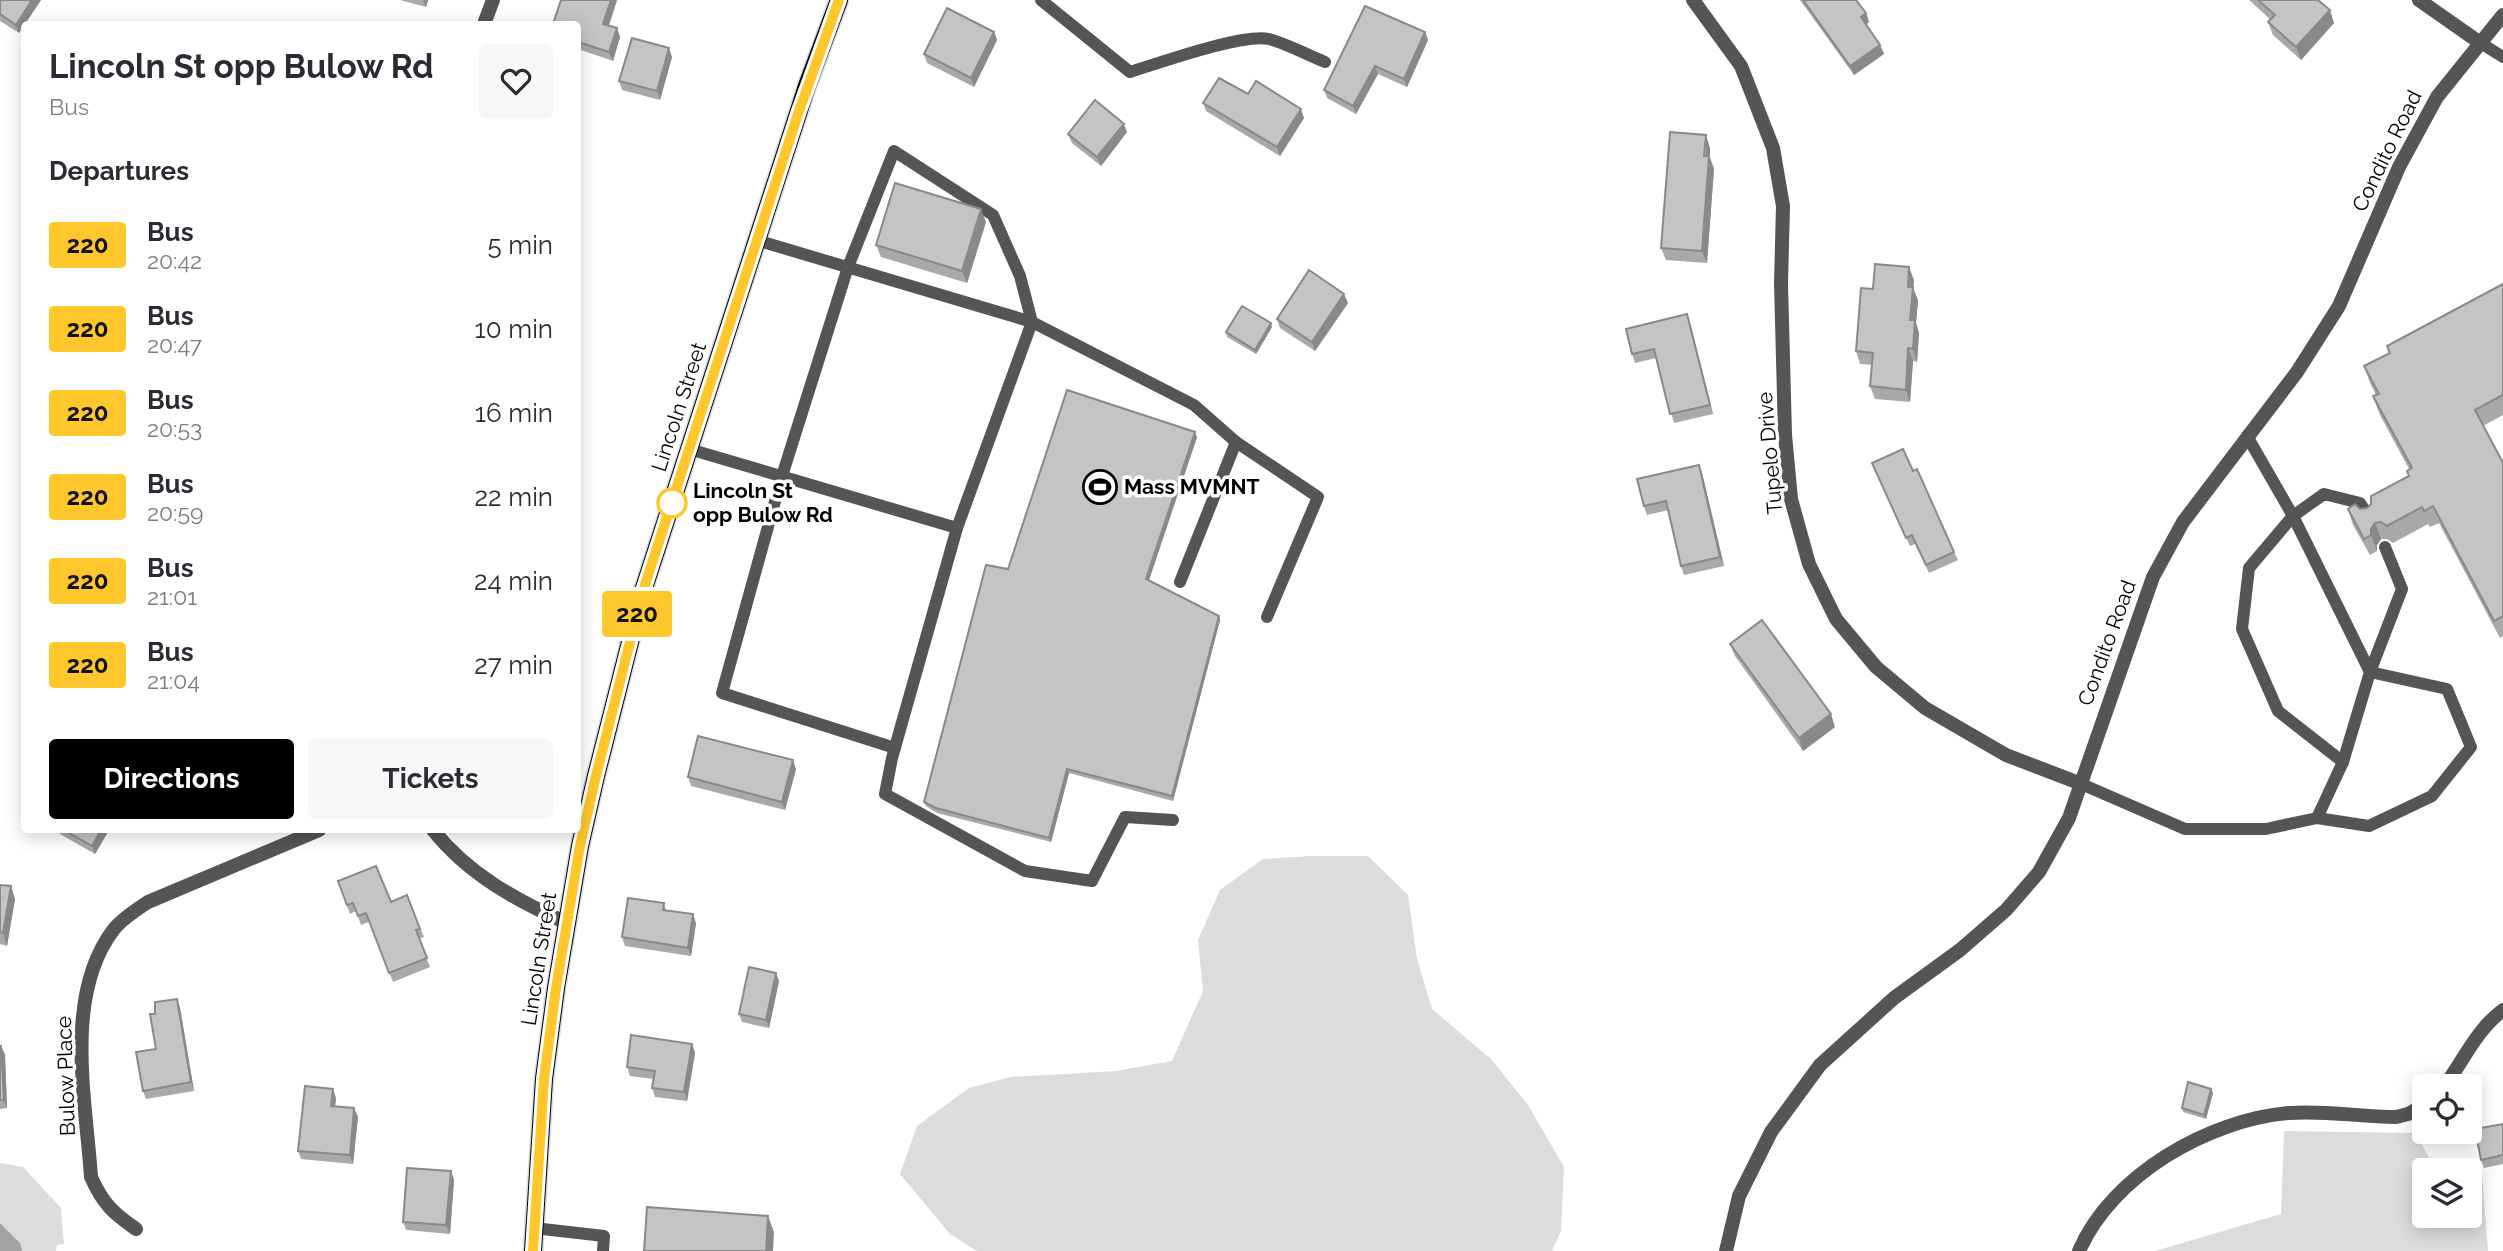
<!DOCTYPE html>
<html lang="en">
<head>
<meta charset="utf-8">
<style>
  body { margin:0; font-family:Raleway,sans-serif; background:#f7f7f7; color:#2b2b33; height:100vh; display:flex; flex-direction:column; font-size:26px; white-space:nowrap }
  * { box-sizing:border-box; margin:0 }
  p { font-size:23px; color:#7c7c81 }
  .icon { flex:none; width:38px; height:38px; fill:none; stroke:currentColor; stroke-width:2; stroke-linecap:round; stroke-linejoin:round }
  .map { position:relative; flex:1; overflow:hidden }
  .side { position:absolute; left:21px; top:21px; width:560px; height:812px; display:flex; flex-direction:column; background:#fff; border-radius:7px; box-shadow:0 4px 18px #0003 }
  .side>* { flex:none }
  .badge { padding:0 14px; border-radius:5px; font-size:24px; line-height:46px }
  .fabs { position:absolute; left:2412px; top:1074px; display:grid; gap:14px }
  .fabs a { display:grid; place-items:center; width:70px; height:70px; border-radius:7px; background:#fff; box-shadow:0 4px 18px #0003; font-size:35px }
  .map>.badge { position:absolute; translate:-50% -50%; box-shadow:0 0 0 4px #fff }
  h2 { padding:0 28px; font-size:26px; line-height:63px }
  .round { display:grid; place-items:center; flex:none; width:74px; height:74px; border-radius:7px; background:#f7f7f7 }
  .headline { display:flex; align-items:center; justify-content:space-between; height:119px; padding:0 28px }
  h1 { font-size:33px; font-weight:700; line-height:52px }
  .action { display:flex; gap:14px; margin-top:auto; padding:14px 28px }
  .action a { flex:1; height:80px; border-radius:7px; background:#000; color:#fff; font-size:28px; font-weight:700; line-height:80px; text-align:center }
  .action a+a { background:#f7f7f7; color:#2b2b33 }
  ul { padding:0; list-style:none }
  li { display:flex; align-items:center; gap:21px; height:84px; padding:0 28px }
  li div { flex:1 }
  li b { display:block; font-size:26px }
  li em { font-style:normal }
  li .badge { min-width:77px; font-weight:700; text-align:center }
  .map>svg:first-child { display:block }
  .green { fill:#dcdcdc }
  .water { fill:#a3a3a3 }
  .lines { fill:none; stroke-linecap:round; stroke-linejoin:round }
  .primary-casing { stroke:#dbdbdb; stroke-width:21 }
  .lane { stroke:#555; stroke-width:12 }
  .street { stroke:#555; stroke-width:14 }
  .primary { stroke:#000; stroke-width:18 }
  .wall { fill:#a9a9a9 }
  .shaded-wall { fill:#898989 }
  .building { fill:#c4c4c4; stroke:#898989; stroke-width:2 }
  .line-casing { stroke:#fff; stroke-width:16 }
  .line { stroke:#ffc72c; stroke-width:10 }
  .stop-dot { fill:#fff; stroke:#ffc72c; stroke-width:3.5 }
  .labels { text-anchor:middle; stroke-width:7; stroke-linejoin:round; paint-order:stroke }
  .street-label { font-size:21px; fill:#000; stroke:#fff }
  .poi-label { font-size:21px; font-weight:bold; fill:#000; stroke:#fff; text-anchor:start }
  .stop-label { font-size:21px; font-weight:bold; fill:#000; stroke:#fff; text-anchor:start }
</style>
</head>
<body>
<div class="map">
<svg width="2503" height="1251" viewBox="0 0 2503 1251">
  <rect width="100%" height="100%" fill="#fff"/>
  <!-- green -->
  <g class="green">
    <path d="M 1310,856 L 1368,856 L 1408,895 L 1417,959 L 1432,1009 L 1491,1059 L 1528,1105 L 1564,1167 L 1561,1231 L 1552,1251 L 977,1251 L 950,1234 L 900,1174 L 917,1126 L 969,1088 L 1011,1077 L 1116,1071 L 1172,1061 L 1203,991 L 1198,940 L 1220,890 L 1263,859 Z"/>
    <path d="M 2284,1131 L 2416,1133 L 2436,1171 L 2424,1171 L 2424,1216 L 2469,1216 L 2469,1175 L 2482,1175 L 2488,1251 L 2155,1251 L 2281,1214 Z"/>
    <path d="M 0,1163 L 23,1167 L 61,1208 L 64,1244 L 57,1245 L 56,1251 L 0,1251 Z"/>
  </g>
  <!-- water -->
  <path class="water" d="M 0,1223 L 20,1243 L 22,1251 L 0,1251 Z"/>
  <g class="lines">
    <!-- primary casing -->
    <g class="primary-casing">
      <path id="primary" d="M 533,1251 L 544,1079 L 556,988 L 580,846 L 596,776 L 643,591 L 807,86 L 839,0"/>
    </g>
    <!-- lane -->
    <g class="lane">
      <path d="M 1041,0 L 1130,72 C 1159,63 1243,33 1269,39 C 1288,44 1307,55 1325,62"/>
      <path d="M 2479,42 L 2503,57"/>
      <path d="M 756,240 L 1032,322 L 957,528 L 892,758 L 885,794 L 1025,871 L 1092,881 L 1125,817 L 1173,820"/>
      <path d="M 1236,442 L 1318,497 L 1267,617"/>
      <path d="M 689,449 L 957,528"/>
      <path d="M 895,748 L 722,693 L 782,476 L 848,267 L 894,151 L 993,215 L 1020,276 L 1032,322 L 1194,405 L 1236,442 L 1180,582"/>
      <path d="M 2343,762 L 2278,711 L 2242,629 L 2249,568 L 2293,516 L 2324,494 L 2360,503 L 2369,517"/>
      <path d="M 2079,783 L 2185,829 L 2266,829 L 2317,818 L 2369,826 L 2432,796 L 2471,747 L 2447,689 L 2370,672 L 2293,516 L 2247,436"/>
      <path d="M 2317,818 L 2343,762 L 2370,672 L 2402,589 L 2385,547"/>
      <path d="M 534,1228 L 604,1236 L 603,1251"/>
    </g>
    <!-- street -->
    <g class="street">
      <path d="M 1693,0 L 1741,66 L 1773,148 L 1783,206 L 1781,283 L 1785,435 L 1791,499 L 1809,564 L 1836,619 L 1876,667 L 1925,708 L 2006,755 L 2079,783"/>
      <path d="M 2419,0 L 2479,42"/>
      <path d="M 484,24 L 493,0"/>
      <path d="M 433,830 C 468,874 517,901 567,923"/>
      <path d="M 2444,1087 C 2464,1060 2476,1030 2503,1010"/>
      <path d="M 136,1229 C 113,1213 103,1204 91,1177 C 86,1100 63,995 114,929 C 123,918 136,910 148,902 L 319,830"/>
      <path d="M 1726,1251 L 1739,1196 L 1771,1132 L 1820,1065 L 1894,998 L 1960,950 L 2006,910 L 2039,872 L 2069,818 L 2153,577 L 2183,522 L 2297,372 L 2339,306 L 2399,167 L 2437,97 L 2503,15"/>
      <path d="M 2079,1251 C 2112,1175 2208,1120 2289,1113 C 2325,1110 2360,1117 2396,1117 L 2408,1114 L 2424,1105"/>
    </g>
    <!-- primary -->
    <use href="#primary" class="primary"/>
  </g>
  <!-- wall -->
  <g class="wall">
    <path d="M 0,0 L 41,0 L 19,33 L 0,21 Z"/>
    <path d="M 400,0 L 428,0 L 426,7 Z"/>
    <path d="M 561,0 L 617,0 L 609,26 L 617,28 L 620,37 L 613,61 L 578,49 L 578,24 Z"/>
    <path d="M 1800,0 L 1856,0 L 1866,13 L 1869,22 L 1866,24 L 1880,45 L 1884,54 L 1854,75 Z"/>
    <path d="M 2249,0 L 2318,0 L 2334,23 L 2301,60 L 2273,35 L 2268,22 L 2271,20 Z"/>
    <path d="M 994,32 L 997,40 L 974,87 L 927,63 L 924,54 Z"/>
    <path d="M 1425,32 L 1428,40 L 1407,87 L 1378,74 L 1356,114 L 1327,98 L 1324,90 Z"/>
    <path d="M 672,57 L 660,100 L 622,90 L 619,81 Z"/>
    <path d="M 1248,94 L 1304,118 L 1280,156 L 1206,111 L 1203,103 Z"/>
    <path d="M 1127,132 L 1101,166 L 1072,143 L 1068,134 Z"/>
    <path d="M 1710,148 L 1710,158 L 1714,169 L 1707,263 L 1666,260 L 1661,248 Z"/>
    <path d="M 986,222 L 967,283 L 881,257 L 876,245 Z"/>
    <path d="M 1914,280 L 1913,288 L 1918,300 L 1916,323 L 1919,333 L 1917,362 L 1913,361 L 1910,402 L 1875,399 L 1870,386 L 1872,365 L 1860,364 L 1856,351 L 1873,289 Z"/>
    <path d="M 2503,284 L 2503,415 L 2483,426 L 2503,463 L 2503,636 L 2500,638 L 2439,523 L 2430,527 L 2428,524 L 2393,543 L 2387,539 L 2381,539 L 2377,545 L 2377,551 L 2370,555 L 2353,525 L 2348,509 L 2367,508 L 2409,476 L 2407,471 L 2409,469 L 2379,413 L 2373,396 L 2376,395 L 2370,383 L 2364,366 L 2389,353 L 2387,346 Z"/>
    <path d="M 1348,303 L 1315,351 L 1280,328 L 1277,319 Z"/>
    <path d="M 1690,323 L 1713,414 L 1674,423 L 1656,358 L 1635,363 L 1632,354 Z"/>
    <path d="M 1272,327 L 1256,354 L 1227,337 L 1226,332 Z"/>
    <path d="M 1197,437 L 1149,580 L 1219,616 L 1220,620 L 1173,801 L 1069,773 L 1051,842 L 937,813 L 926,806 L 924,802 L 1008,569 Z"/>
    <path d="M 1872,463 L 1913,471 L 1954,552 L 1958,560 L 1929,573 L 1915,544 L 1910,546 Z"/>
    <path d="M 1702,473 L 1724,566 L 1684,575 L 1681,566 L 1669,510 L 1647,515 L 1644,506 Z"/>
    <path d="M 1730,644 L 1835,727 L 1803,751 L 1735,656 Z"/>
    <path d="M 796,769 L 785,810 L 691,786 L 688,777 Z"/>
    <path d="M 58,830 L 109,830 L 95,854 L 60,834 Z"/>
    <path d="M 338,881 L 391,902 L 407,895 L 424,937 L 419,939 L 430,967 L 393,982 L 369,922 L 361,925 L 356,911 L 350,914 Z"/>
    <path d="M 0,885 L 15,899 L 7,946 L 0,944 Z"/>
    <path d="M 664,903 L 666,910 L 696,923 L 691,956 L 625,946 L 622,937 Z"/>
    <path d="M 779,981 L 769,1028 L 742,1022 L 739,1014 Z"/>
    <path d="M 180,1008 L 194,1091 L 146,1099 L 143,1091 L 156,1049 L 155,1014 Z"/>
    <path d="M 692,1044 L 695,1053 L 687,1101 L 655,1097 L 652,1088 L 654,1079 L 630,1076 L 627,1067 Z"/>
    <path d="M 0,1046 L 1,1046 L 5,1055 L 7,1108 L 0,1109 Z"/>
    <path d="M 2213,1093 L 2206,1119 L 2183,1112 L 2182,1108 Z"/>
    <path d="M 336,1098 L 335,1106 L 358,1117 L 353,1164 L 301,1159 L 298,1151 Z"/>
    <path d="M 2503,1124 L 2503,1164 L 2484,1168 L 2481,1160 Z"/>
    <path d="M 451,1171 L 454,1180 L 450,1234 L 406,1230 L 403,1222 Z"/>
  </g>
  <!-- shaded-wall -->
  <g class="shaded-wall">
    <path d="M 32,0 L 41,0 L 19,33 L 16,25 Z"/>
    <path d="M 423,0 L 428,0 L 426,7 Z"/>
    <path d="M 611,0 L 617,0 L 606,33 L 603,24 Z"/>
    <path d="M 2330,10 L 2334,23 L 2301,60 L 2296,47 Z"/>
    <path d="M 1866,13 L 1869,22 L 1864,26 L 1861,17 Z"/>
    <path d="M 617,28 L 620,37 L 613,61 L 609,52 Z"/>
    <path d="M 994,32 L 997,40 L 974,87 L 971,78 Z"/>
    <path d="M 1425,32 L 1428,40 L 1407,87 L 1404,79 Z"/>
    <path d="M 1880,45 L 1884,54 L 1854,75 L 1850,66 Z"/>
    <path d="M 669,48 L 672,57 L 660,100 L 657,91 Z"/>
    <path d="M 1375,66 L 1378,74 L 1356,114 L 1353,106 Z"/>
    <path d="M 1301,109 L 1304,118 L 1280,156 L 1277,147 Z"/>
    <path d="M 1124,124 L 1127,132 L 1101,166 L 1097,157 Z"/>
    <path d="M 1706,135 L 1710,148 L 1710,158 L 1714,169 L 1707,263 L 1702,251 Z"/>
    <path d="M 981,209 L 986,222 L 967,283 L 962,271 Z"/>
    <path d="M 1909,267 L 1914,280 L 1913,288 L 1918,300 L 1916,323 L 1919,333 L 1917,362 L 1913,349 L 1908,287 Z"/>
    <path d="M 1344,294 L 1348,303 L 1315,351 L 1312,342 Z"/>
    <path d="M 1687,314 L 1690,323 L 1713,414 L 1710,405 Z"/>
    <path d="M 1271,323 L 1272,327 L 1256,354 L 1255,350 Z"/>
    <path d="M 1908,348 L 1913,361 L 1910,402 L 1906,390 Z"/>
    <path d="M 1195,432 L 1197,437 L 1148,583 L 1146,579 Z"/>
    <path d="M 1699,465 L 1702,473 L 1724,566 L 1720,557 Z"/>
    <path d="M 2375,523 L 2381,539 L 2377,545 L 2377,551 L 2371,535 L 2371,529 Z"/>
    <path d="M 1219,616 L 1220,620 L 1173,801 L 1172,796 Z"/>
    <path d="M 1831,714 L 1835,727 L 1803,751 L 1799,738 Z"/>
    <path d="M 793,760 L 796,769 L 785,810 L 782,802 Z"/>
    <path d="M 1067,769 L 1069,773 L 1051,842 L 1049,838 Z"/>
    <path d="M 101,830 L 109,830 L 95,854 L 92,846 Z"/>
    <path d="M 11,886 L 15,899 L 7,946 L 3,933 Z"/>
    <path d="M 693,914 L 696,923 L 691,956 L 688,948 Z"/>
    <path d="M 776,973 L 779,981 L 769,1028 L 766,1020 Z"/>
    <path d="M 177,999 L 180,1008 L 194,1091 L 191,1082 Z"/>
    <path d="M 692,1044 L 695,1053 L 687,1101 L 684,1092 Z"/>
    <path d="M 1,1046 L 5,1055 L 7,1108 L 4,1100 Z"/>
    <path d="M 333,1089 L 336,1098 L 334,1115 L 331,1106 Z"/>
    <path d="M 2211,1089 L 2213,1093 L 2206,1119 L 2204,1115 Z"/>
    <path d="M 354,1108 L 358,1117 L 353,1164 L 350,1155 Z"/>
    <path d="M 451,1171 L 454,1180 L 450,1234 L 446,1225 Z"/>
    <path d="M 768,1216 L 774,1232 L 773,1251 L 766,1251 Z"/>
  </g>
  <!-- building -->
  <g class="building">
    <path d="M 0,0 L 32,0 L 16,25 L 0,14 Z"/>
    <path d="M 561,0 L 611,0 L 603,24 L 617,28 L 609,52 L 578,42 L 578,24 L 553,24 Z"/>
    <path d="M 1803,0 L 1856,0 L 1866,13 L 1861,17 L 1880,45 L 1850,66 Z"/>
    <path d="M 2258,0 L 2318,0 L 2330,10 L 2296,47 L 2268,22 L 2275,15 Z"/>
    <path d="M 1365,6 L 1425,32 L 1404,79 L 1375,66 L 1353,106 L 1324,90 Z"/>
    <path d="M 947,8 L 994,32 L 971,78 L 924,54 Z"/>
    <path d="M 632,38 L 669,48 L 657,91 L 619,81 Z"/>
    <path d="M 1219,78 L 1248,94 L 1256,81 L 1301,109 L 1277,147 L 1203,103 Z"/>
    <path d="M 1095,100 L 1124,124 L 1097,157 L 1068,134 Z"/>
    <path d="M 1670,132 L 1706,135 L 1704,156 L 1709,156 L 1702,251 L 1661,248 Z"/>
    <path d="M 895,183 L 981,209 L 962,271 L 876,245 Z"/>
    <path d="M 1875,264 L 1909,267 L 1908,287 L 1913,287 L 1910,320 L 1915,320 L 1913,349 L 1908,348 L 1906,390 L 1870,386 L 1873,353 L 1856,351 L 1861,288 L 1873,289 Z"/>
    <path d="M 1309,270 L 1344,294 L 1312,342 L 1277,319 Z"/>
    <path d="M 2503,284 L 2503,395 L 2475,410 L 2503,463 L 2503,616 L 2494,621 L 2433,506 L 2424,511 L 2422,507 L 2387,526 L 2381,522 L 2375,523 L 2371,529 L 2371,535 L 2364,539 L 2348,509 L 2355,504 L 2360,509 L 2367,508 L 2371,504 L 2371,496 L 2409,476 L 2407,471 L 2412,468 L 2373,396 L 2379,394 L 2364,366 L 2390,353 L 2387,346 Z"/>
    <path d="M 1242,306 L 1271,323 L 1255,350 L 1226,332 Z"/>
    <path d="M 1687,314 L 1710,405 L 1670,414 L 1654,349 L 1632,354 L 1626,329 Z"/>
    <path d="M 1067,390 L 1195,432 L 1146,579 L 1219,616 L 1172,796 L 1067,769 L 1049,838 L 936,808 L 924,802 L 986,565 L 1008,569 Z"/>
    <path d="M 1903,449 L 1913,471 L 1917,469 L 1954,552 L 1926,565 L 1912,535 L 1906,538 L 1872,463 Z"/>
    <path d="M 1699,465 L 1720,557 L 1681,566 L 1666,501 L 1644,506 L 1637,479 Z"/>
    <path d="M 1762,620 L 1831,714 L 1799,738 L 1730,644 Z"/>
    <path d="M 698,736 L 793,760 L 782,802 L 688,777 Z"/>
    <path d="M 64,830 L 101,830 L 92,846 Z"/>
    <path d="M 376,866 L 391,902 L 407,895 L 420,929 L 416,930 L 427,958 L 389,973 L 366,913 L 358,916 L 353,903 L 347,905 L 338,881 Z"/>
    <path d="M 0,885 L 11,886 L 3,933 L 0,932 Z"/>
    <path d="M 628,898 L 664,903 L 663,910 L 693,914 L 688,948 L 622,937 Z"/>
    <path d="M 749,967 L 776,973 L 766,1020 L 739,1014 Z"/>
    <path d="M 177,999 L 191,1082 L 143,1091 L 136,1052 L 156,1049 L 150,1014 L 155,1014 L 155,1002 Z"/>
    <path d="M 631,1035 L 692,1044 L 684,1092 L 652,1088 L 655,1071 L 627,1067 Z"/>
    <path d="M 0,1046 L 1,1046 L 4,1100 L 0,1100 Z"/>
    <path d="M 2188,1082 L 2211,1089 L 2204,1115 L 2182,1108 Z"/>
    <path d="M 305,1086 L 333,1089 L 331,1106 L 354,1108 L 350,1155 L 298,1151 Z"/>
    <path d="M 2503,1124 L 2503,1155 L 2481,1160 L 2475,1129 Z"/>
    <path d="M 407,1168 L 451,1171 L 446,1225 L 403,1222 Z"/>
    <path d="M 647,1207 L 768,1216 L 766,1251 L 644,1251 Z"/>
  </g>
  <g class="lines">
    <!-- line casing -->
    <g class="line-casing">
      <path id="line" d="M 533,1251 L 544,1079 L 556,988 L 580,846 L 596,776 L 643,591 L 799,111 L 839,0"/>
    </g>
    <!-- line -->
    <use href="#line" class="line"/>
  </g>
  <!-- icons -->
  <defs>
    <g id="stadium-ring" transform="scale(1.75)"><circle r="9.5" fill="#fff" stroke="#000" stroke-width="1.5"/><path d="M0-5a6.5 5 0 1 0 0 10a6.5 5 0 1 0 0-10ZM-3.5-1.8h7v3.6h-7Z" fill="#000"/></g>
  </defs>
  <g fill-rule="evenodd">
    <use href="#stadium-ring" x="1100" y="487"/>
  </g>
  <!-- markers -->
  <circle class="stop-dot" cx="672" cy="503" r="14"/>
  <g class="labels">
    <!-- street labels -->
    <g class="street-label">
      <text transform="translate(2387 151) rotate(-64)" y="7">Condito Road</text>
      <text transform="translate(679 407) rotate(-72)" y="7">Lincoln Street</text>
      <text transform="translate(1770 453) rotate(-95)" y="7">Tupelo Drive</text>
      <text transform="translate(2107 643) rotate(-70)" y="7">Condito Road</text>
      <text transform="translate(539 959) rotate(-81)" y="7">Lincoln Street</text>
      <text transform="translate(66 1076) rotate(-92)" y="7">Bulow Place</text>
    </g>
    <!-- poi labels -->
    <g class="poi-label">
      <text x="1124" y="494">Mass MVMNT</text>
    </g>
    <!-- stop labels -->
    <g class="stop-label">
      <text x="693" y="498">Lincoln St<tspan x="693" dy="24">opp Bulow Rd</tspan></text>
    </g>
  </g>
</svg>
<div class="fabs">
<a><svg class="icon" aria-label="locate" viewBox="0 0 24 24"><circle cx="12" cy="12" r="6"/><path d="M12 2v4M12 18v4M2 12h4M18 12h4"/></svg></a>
<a><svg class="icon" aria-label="layers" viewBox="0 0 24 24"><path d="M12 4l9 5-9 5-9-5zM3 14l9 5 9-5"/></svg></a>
</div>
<b class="badge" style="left:637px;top:614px;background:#ffc72c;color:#111">220</b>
<section class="side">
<div class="headline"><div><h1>Lincoln St opp Bulow Rd</h1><p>Bus</p></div><a class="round"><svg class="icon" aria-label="heart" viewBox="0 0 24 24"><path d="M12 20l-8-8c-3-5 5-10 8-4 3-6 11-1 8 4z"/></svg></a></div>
<h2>Departures</h2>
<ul>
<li><span class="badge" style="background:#ffc72c;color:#111">220</span><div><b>Bus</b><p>20:42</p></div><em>5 min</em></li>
<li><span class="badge" style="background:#ffc72c;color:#111">220</span><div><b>Bus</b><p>20:47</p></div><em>10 min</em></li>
<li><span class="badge" style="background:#ffc72c;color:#111">220</span><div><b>Bus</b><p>20:53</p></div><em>16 min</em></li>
<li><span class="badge" style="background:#ffc72c;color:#111">220</span><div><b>Bus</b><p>20:59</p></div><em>22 min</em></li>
<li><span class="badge" style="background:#ffc72c;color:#111">220</span><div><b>Bus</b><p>21:01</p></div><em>24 min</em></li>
<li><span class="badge" style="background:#ffc72c;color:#111">220</span><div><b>Bus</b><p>21:04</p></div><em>27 min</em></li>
</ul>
<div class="action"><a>Directions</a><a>Tickets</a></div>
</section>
</div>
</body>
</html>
